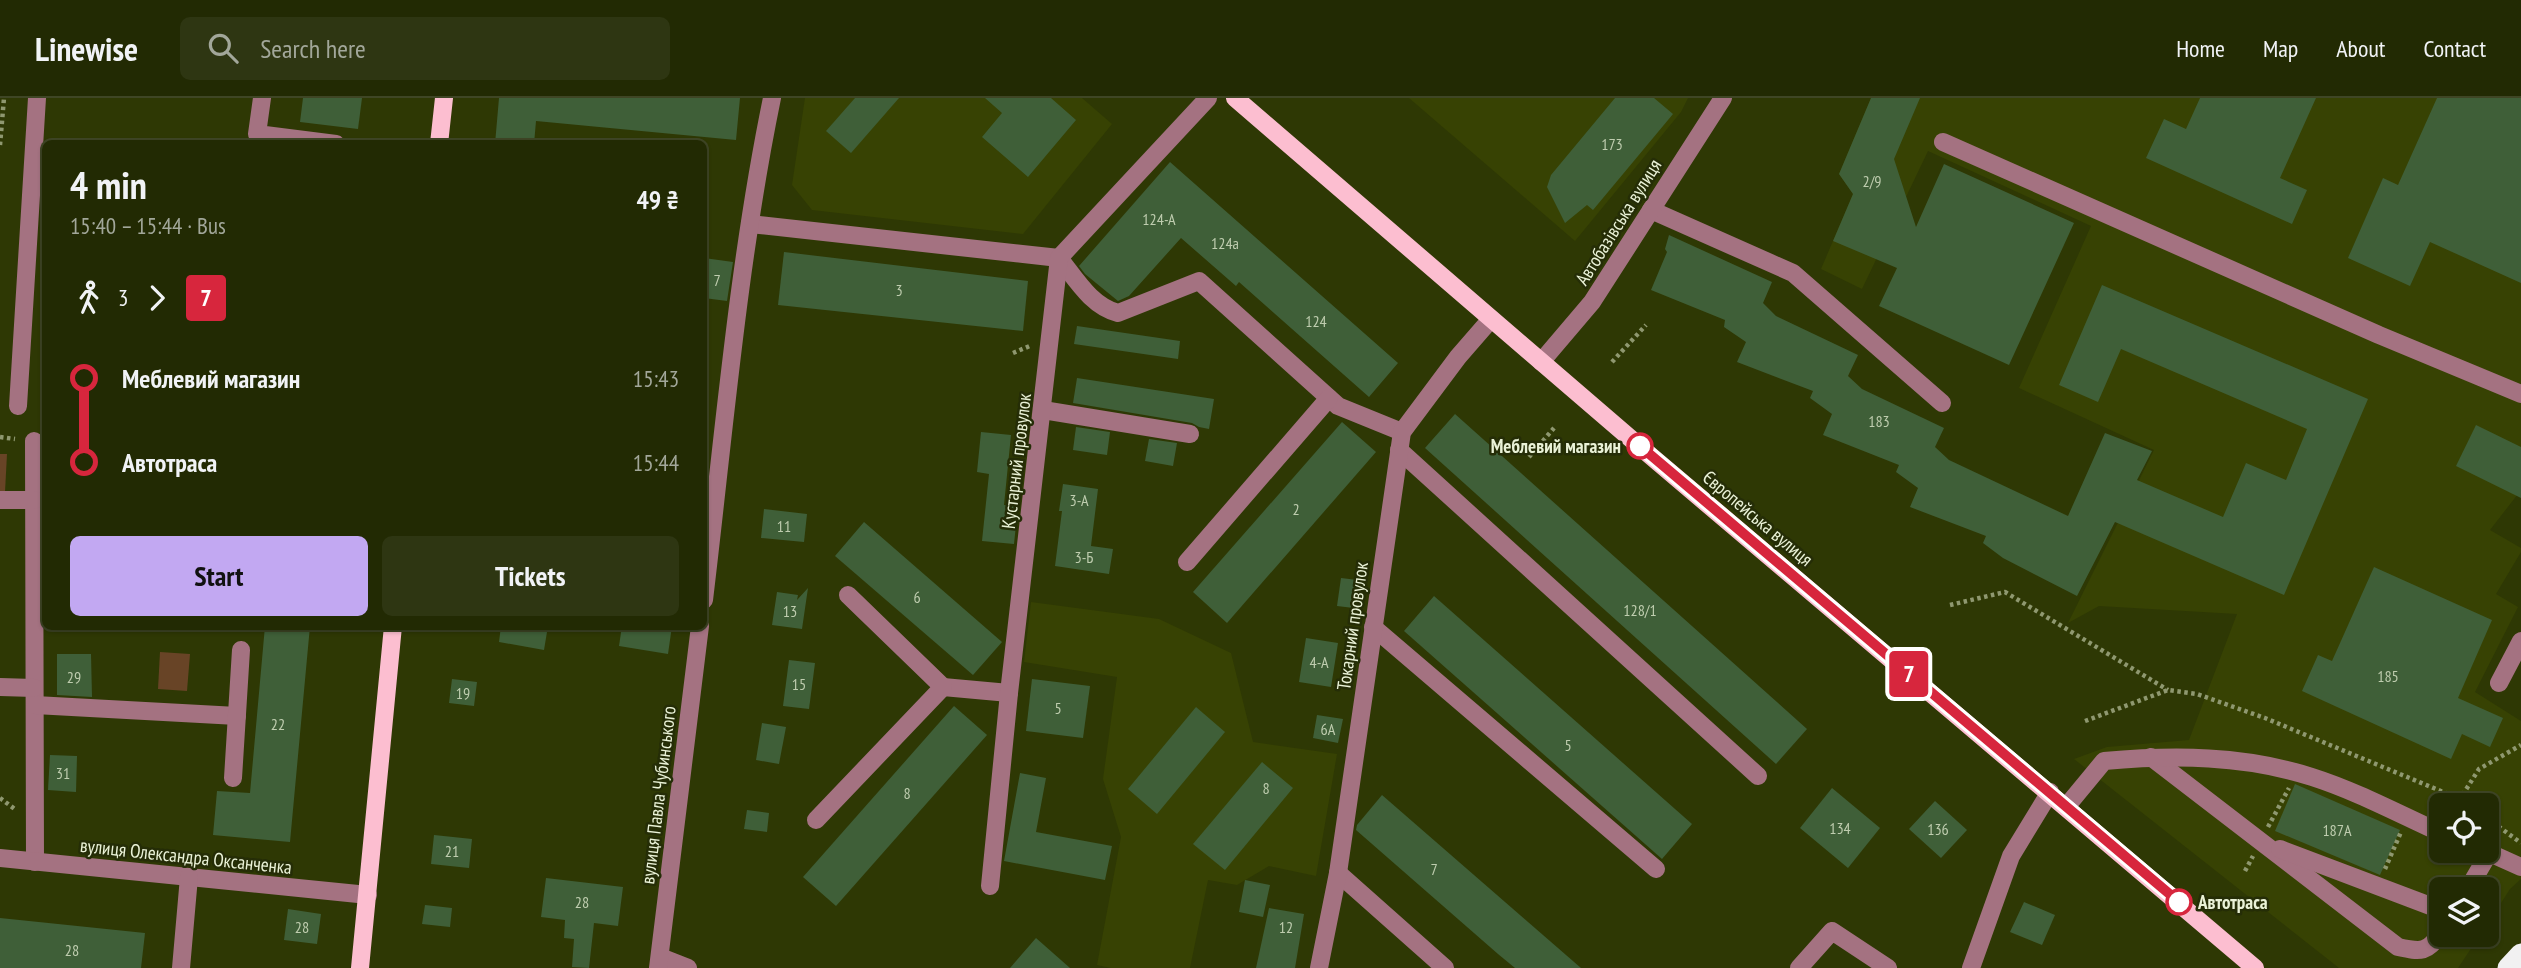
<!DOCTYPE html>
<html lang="en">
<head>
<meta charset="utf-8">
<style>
  body { margin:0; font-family:"PT Sans Narrow",sans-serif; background:#2e3612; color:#f1f3f6; height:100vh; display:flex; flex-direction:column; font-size:26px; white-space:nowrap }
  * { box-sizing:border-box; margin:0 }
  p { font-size:23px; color:#a2a79a }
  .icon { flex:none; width:38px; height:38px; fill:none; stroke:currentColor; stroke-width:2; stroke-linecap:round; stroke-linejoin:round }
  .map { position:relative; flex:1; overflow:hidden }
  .sheet { position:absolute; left:42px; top:42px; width:665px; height:490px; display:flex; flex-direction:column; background:#222a03; border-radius:10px; box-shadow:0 2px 5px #0004,0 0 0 2px #3f4625 }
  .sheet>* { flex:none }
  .badge { padding:0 14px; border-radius:5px; font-size:24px; line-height:46px }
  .buttons { position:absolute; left:2429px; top:695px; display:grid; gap:14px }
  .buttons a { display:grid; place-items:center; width:70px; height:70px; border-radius:10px; background:#222a03; box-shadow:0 2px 5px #0004,0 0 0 2px #3f4625; font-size:35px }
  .map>.badge { position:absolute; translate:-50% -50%; box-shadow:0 0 0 4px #fff }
  .legs { display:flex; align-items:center; gap:10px; height:77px; padding:0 28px; font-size:23px }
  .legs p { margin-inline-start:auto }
  .head { display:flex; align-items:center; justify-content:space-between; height:119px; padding:0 28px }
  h1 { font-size:38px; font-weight:800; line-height:52px }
  .cta { display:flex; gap:14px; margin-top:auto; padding:14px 28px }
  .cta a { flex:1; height:80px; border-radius:10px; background:#c2a8f2; color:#111; font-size:28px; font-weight:800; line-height:80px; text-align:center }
  .cta a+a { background:#2e3612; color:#f1f3f6 }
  ul { padding:0 28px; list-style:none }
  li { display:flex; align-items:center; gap:24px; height:84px; font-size:26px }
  li i { display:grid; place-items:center; width:10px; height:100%; margin:0 9px; background:currentColor }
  li i::after { content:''; width:18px; height:18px; margin:-9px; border:5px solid; border-radius:50%; background:#222a03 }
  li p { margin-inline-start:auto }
  li:first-child i { background:linear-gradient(#0000 50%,currentColor 0) }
  li:last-child i { background:linear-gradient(currentColor 50%,#0000 0) }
  header { display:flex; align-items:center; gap:42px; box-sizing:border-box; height:98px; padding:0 35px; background:#222a03; border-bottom:2px solid #3f4625 }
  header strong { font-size:33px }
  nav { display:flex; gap:38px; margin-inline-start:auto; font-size:24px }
  .search { width:490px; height:63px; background:#2e3612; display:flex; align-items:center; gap:18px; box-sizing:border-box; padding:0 24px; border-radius:10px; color:#a2a79a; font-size:26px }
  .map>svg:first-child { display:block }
  .built { fill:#374203; fill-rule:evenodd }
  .green { fill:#684426 }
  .building { fill:#3f5f38 }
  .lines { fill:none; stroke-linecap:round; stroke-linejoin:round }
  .path { stroke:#8f9870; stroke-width:4.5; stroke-dasharray:3.5 3.5; stroke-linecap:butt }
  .minor { stroke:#a47281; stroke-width:18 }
  .major { stroke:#fcbed0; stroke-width:18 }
  .highway { stroke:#f1f1f1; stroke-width:21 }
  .line-1-casing { stroke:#fff; stroke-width:16 }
  .line-1 { stroke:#d7263d; stroke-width:10 }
  .stop-1-dot { fill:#fff; stroke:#d7263d; stroke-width:3.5 }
  .labels { text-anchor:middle; stroke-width:5; stroke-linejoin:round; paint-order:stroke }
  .number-label { font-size:16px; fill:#bfcdaf }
  .street-label { font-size:19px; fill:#eaf2d7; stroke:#252d07 }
  .stop-label { font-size:19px; font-weight:bold; fill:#eaf2d7; stroke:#252d07; text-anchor:end }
</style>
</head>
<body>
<header>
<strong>Linewise</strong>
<div class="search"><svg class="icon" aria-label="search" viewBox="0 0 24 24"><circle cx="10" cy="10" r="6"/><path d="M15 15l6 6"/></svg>Search here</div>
<nav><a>Home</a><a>Map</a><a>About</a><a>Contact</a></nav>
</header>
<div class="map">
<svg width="2521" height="870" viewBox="0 0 2521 870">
  <rect width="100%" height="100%" fill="#2e3804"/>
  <!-- built -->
  <g class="built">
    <path d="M 805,0 L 1082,0 L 1112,26 L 1023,136 L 812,112 L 792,87 Z"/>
    <path d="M 1409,0 L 1688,0 L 1681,14 L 1575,143 Z"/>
    <path d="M 1871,0 L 2521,0 L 2521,392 L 2490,432 L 2521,450 L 2521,454 L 2496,496 L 2518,509 L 2475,594 L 2521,623 L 2521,781 L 2510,791 L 2487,827 L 2487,791 L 2441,791 L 2441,836 L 2480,837 L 2458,870 L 2339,870 L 2074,661 L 2107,649 L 2189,642 L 2237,516 L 2099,508 L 2068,525 L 2154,352 L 2019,290 L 2091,128 L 1928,53 L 1862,191 L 1821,171 L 1853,96 L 1839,76 ZM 2441,707 L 2487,707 L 2487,752 L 2441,752 Z"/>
    <path d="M 1031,504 L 1159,521 L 1231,555 L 1253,644 L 1337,656 L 1316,778 L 1269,768 L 1237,787 L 1208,782 L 1190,870 L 1111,870 L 1097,867 L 1121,739 L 1103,681 L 1117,579 L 1024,564 Z"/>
  </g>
  <!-- green -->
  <g class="green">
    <path d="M 0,356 L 7,356 L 5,394 L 0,393 Z"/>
    <path d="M 160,554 L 190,556 L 187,593 L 158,591 Z"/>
  </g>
  <!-- building -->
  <g class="building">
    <path d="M 303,0 L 362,0 L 358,31 L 300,24 Z"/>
    <path d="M 499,0 L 740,0 L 736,42 L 536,23 L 534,46 L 495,46 Z"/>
    <path d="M 855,0 L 899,0 L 851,55 L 826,33 Z"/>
    <path d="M 985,0 L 1051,0 L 1076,22 L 1028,79 L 982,39 L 1002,15 Z"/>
    <path d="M 1615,0 L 1654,0 L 1673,16 L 1593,112 L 1587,107 L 1565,125 L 1547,89 L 1551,77 Z"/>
    <path d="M 1871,0 L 1920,0 L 1894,61 L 1916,129 L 1944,66 L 2074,125 L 2009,267 L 1879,208 L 1897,170 L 1833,143 L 1853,96 L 1839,76 Z"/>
    <path d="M 2200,0 L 2316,0 L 2280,80 L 2307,92 L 2292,126 L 2146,60 L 2164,21 L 2186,31 Z"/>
    <path d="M 2437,0 L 2521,0 L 2521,185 L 2430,144 L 2410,188 L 2348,160 L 2383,80 L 2398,87 Z"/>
    <path d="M 1170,64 L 1398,265 L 1369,299 L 1239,184 L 1236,188 L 1181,140 L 1129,198 L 1118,203 L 1085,176 L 1079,168 Z"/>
    <path d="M 1669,137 L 1772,184 L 1763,205 L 1776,218 L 1858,257 L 1848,278 L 1862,291 L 1944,330 L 1935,349 L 1949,362 L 2068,418 L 2105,335 L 2152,353 L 2137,382 L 2223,419 L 2246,365 L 2286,382 L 2307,331 L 2121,251 L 2098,304 L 2059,287 L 2102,187 L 2368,301 L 2284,497 L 2115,424 L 2077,498 L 2003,460 L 1983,445 L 1986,438 L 1910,409 L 1918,390 L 1896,374 L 1899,367 L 1823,337 L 1832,316 L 1810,300 L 1813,293 L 1737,264 L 1746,244 L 1724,229 L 1725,222 L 1651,192 L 1667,154 L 1665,151 Z"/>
    <path d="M 784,154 L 1028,183 L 1023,233 L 778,207 Z"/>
    <path d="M 704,160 L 733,164 L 727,203 L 704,200 Z"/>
    <path d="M 1077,228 L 1180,243 L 1178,261 L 1074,246 Z"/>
    <path d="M 1077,280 L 1214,301 L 1209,331 L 1199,329 L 1192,325 L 1073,305 Z"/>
    <path d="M 1455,316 L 1807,631 L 1776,666 L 1425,350 Z"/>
    <path d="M 1342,324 L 1376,354 L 1227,525 L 1193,494 Z"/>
    <path d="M 2476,327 L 2521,349 L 2521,400 L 2456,368 Z"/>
    <path d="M 1076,329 L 1110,334 L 1107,357 L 1073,352 Z"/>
    <path d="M 981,334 L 1011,337 L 1004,407 L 1018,408 L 1014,446 L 982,443 L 989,376 L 977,374 Z"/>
    <path d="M 1149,341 L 1177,345 L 1173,368 L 1145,363 Z"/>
    <path d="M 1063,386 L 1098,391 L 1091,448 L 1113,451 L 1109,476 L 1055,468 L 1062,413 L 1059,413 Z"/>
    <path d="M 764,411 L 807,416 L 804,444 L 761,440 Z"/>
    <path d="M 864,424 L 1002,544 L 973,577 L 835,458 Z"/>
    <path d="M 2374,469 L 2492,522 L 2458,600 L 2503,620 L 2490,649 L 2462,636 L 2451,661 L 2302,593 L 2318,557 L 2332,563 Z"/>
    <path d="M 1341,480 L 1366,483 L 1362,511 L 1337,508 Z"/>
    <path d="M 808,490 L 802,531 L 772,527 L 777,494 L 798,497 L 797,502 Z"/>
    <path d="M 1434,498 L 1692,726 L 1662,761 L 1404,533 Z"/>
    <path d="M 265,528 L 310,528 L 290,744 L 213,737 L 217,693 L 250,695 Z"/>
    <path d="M 501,528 L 548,528 L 544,552 L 499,544 Z"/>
    <path d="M 622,528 L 672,528 L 668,556 L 619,548 Z"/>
    <path d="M 1306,540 L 1338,545 L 1331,589 L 1299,584 Z"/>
    <path d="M 57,556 L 91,556 L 92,599 L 57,597 Z"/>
    <path d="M 789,562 L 815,565 L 809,611 L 783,608 Z"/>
    <path d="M 452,581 L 477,584 L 474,608 L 449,605 Z"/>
    <path d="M 1032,581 L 1090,588 L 1083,640 L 1026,633 Z"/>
    <path d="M 954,608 L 987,637 L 836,808 L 803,779 Z"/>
    <path d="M 1196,609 L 1225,634 L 1157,716 L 1128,691 Z"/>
    <path d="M 1317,617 L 1343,621 L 1338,645 L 1313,640 Z"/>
    <path d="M 762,625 L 786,629 L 779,666 L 756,662 Z"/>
    <path d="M 50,657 L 77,658 L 76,694 L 48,692 Z"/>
    <path d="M 1262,664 L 1293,690 L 1225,772 L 1193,746 Z"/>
    <path d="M 1020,675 L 1046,680 L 1036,734 L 1112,748 L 1105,782 L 1004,763 Z"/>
    <path d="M 2295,686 L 2400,732 L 2380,777 L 2275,733 Z"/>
    <path d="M 1832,690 L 1880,730 L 1848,770 L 1800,730 Z"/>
    <path d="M 1382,697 L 1581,870 L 1515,870 L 1498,856 L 1356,732 L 1357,727 Z"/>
    <path d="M 1935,703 L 1967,732 L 1941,760 L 1909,731 Z"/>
    <path d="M 747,712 L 769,715 L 767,734 L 744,731 Z"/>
    <path d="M 434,737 L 472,741 L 469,770 L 431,766 Z"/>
    <path d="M 546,780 L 623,789 L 618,828 L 594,825 L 589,870 L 572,869 L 574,841 L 564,840 L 565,822 L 541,819 Z"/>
    <path d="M 1245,782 L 1270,787 L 1263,819 L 1239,814 Z"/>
    <path d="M 2024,804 L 2055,817 L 2042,847 L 2010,834 Z"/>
    <path d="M 425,807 L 452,810 L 450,829 L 422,826 Z"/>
    <path d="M 1269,810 L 1304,816 L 1295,870 L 1256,870 Z"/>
    <path d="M 288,811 L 321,816 L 317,846 L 284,842 Z"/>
    <path d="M 0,820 L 145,835 L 141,870 L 0,870 Z"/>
    <path d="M 1036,840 L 1070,870 L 1010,870 Z"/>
  </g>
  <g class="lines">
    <!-- path -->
    <g class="path">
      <path d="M 0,47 L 4,0"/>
      <path d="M 1013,255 L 1032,247"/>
      <path d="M 1612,264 L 1646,227"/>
      <path d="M 0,339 L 15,341"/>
      <path d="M 1529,359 L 1554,330"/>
      <path d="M 1950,507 L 2005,494 L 2168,592"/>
      <path d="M 2085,623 L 2168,592 L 2197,596 L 2265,620 L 2460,701 L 2479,671 L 2521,647"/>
      <path d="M 0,700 L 16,712"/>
      <path d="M 2460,701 L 2469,707"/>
      <path d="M 2487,720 L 2521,745"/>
      <path d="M 2268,729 L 2289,690"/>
      <path d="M 2385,771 L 2401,734"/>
      <path d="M 2245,773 L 2253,758"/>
    </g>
    <!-- minor -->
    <g class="minor">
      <path d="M 262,0 L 257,36 L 336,46"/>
      <path d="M 1943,44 L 2379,237 L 2521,296"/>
      <path d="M 1651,112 L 1793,175 L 1942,305"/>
      <path d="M 750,126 L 1059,160 C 1076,181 1091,208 1118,215 L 1199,183 L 1338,308 L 1402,334"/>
      <path d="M 1541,264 L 1592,204 L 1723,0"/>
      <path d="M 18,308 L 37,0"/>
      <path d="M 1043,312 L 1190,336"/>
      <path d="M 34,343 L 35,764"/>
      <path d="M 1399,352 L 1758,678"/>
      <path d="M 0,402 L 34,402"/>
      <path d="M 1187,464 L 1329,300"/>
      <path d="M 704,502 C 724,335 738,165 772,0"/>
      <path d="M 1373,529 L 1656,771"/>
      <path d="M 2499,585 L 2521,543"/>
      <path d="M 0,589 L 34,590"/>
      <path d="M 943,589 L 1009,595"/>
      <path d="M 35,607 L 237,618"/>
      <path d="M 2151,659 L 2398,849 C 2421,854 2428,855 2441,834"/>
      <path d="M 233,680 L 241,552"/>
      <path d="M 2066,709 L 2104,663 C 2174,657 2244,657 2312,679 C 2356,693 2399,716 2441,735"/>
      <path d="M 816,722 L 943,589 L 848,497"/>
      <path d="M 2280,751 L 2441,812"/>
      <path d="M 2483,752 L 2521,769"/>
      <path d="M 0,760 L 368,797"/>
      <path d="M 1338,775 L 1445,870"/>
      <path d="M 990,788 L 1009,595 L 1059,160 L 1208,0"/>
      <path d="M 2468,791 L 2489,755"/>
      <path d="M 660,859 L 688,870"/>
      <path d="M 181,870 L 189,779"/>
      <path d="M 658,870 L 700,528"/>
      <path d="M 1319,870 L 1338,775 L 1402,334 L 1458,259 L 1491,221"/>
      <path d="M 1799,870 L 1832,833 L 1888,870"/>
      <path d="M 1971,870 L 2011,758 L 2050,694"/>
    </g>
    <!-- major -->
    <g class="major">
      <path d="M 1235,0 L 1652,359 L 2255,870"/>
      <path d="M 439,46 L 444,0"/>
      <path d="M 360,870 L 393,528"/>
    </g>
    <!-- highway -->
    <path class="highway" d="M 2508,870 L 2521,856"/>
  </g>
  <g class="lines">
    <!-- line-1 casing -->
    <g class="line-1-casing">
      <path id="line-1" d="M 1640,348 L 2179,804"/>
    </g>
    <!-- line-1 -->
    <use href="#line-1" class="line-1"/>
  </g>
  <!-- markers -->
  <g class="stop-1-dot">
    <circle cx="1640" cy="348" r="12"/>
    <circle cx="2179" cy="804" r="12"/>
  </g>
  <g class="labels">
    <!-- number labels -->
    <g class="number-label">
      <text x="1612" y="52">173</text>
      <text x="1872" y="89">2/9</text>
      <text x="1159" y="127">124-А</text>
      <text x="1225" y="151">124а</text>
      <text x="717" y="188">7</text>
      <text x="899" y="198">3</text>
      <text x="1316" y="229">124</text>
      <text x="1879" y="329">183</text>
      <text x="1079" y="408">3-А</text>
      <text x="1296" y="417">2</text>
      <text x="784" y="434">11</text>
      <text x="1084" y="465">3-Б</text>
      <text x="917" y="505">6</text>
      <text x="1640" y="518">128/1</text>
      <text x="790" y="519">13</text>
      <text x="1319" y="570">4-А</text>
      <text x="2388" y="584">185</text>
      <text x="74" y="585">29</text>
      <text x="799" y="592">15</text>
      <text x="463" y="601">19</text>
      <text x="1058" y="616">5</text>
      <text x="278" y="632">22</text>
      <text x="1328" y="637">6А</text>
      <text x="1568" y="653">5</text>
      <text x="63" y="681">31</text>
      <text x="1266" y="696">8</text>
      <text x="907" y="701">8</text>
      <text x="1840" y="736">134</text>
      <text x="1938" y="737">136</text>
      <text x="2337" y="738">187А</text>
      <text x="452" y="759">21</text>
      <text x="1434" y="777">7</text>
      <text x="582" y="810">28</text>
      <text x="302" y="835">28</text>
      <text x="1286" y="835">12</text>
      <text x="72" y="858">28</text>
    </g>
    <!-- street labels -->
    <g class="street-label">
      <text transform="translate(1618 124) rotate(-58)" y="7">Автобазівська вулиця</text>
      <text transform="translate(1016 363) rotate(-83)" y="7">Кустарний провулок</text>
      <text transform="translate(1758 420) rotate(40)" y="7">Європейська вулиця</text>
      <text transform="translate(1352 528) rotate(-82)" y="7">Токарний провулок</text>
      <text transform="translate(658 697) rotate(-83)" y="7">вулиця Павла Чубинського</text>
      <text transform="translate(186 758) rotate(6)" y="7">вулиця Олександра Оксанченка</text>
    </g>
    <!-- stop labels -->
    <g class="stop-label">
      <text x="1621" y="355">Меблевий магазин</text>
      <text x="2198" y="811" text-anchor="start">Автотраса</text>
    </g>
  </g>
</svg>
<div class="buttons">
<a><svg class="icon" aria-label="locate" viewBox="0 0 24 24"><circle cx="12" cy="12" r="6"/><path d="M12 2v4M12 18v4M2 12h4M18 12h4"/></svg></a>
<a><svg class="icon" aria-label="layers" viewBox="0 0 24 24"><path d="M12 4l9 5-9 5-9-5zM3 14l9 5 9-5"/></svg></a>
</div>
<b class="badge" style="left:1909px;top:576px;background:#d7263d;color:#fff">7</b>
<section class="sheet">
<div class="head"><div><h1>4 min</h1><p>15:40 – 15:44 · Bus</p></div><b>49 ₴</b></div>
<div class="legs"><svg class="icon" aria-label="walk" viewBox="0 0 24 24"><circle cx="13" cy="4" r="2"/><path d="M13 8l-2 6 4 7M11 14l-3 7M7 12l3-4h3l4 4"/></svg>3<svg class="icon" aria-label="forward" viewBox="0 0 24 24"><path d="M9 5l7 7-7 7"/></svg><b class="badge" style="background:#d7263d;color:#fff">7</b></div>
<ul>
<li><i style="color:#d7263d"></i><b>Меблевий магазин</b><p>15:43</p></li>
<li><i style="color:#d7263d"></i><b>Автотраса</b><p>15:44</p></li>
</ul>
<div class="cta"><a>Start</a><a>Tickets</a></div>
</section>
</div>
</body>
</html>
